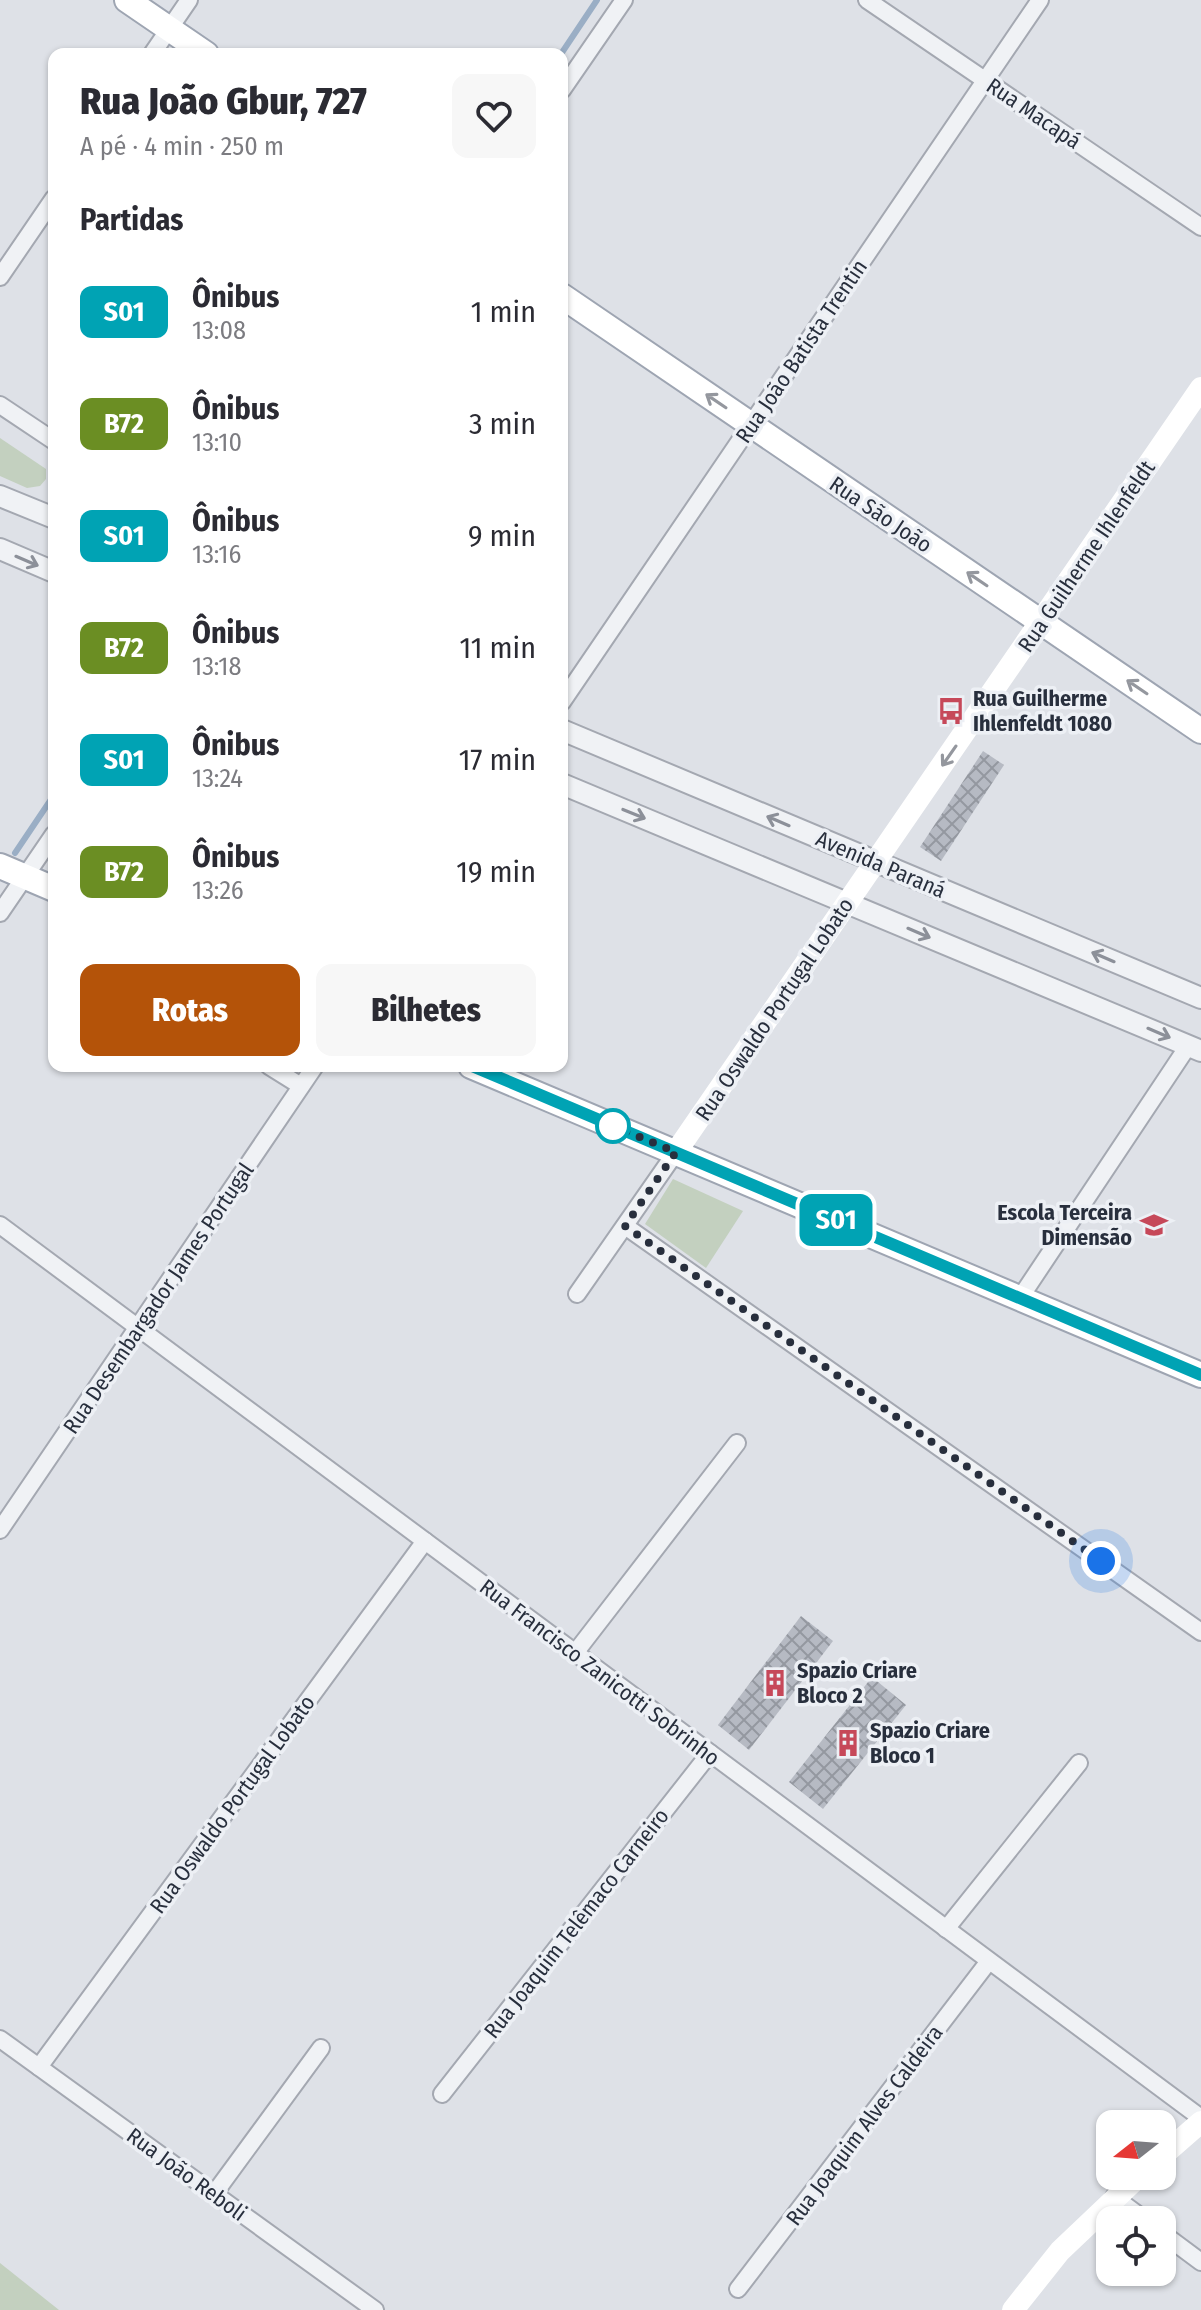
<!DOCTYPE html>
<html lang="pt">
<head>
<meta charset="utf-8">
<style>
  body { margin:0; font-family:"Fira Sans Condensed",sans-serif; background:#f7f7f7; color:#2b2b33; height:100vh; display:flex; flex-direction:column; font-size:30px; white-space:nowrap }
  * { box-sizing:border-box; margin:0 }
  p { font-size:26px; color:#7c7c81 }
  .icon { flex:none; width:44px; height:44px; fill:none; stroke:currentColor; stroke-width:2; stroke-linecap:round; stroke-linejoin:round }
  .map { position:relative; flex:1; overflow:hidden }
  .drawer { position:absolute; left:48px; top:48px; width:520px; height:1024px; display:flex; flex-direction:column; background:#fff; border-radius:16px; box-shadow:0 2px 6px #0004 }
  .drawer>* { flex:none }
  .badge { padding:0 16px; border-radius:12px; font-size:28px; line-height:52px }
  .needle { width:52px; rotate:253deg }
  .tools { position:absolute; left:1096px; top:2110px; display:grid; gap:16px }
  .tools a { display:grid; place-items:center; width:80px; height:80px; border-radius:16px; background:#fff; box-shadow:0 2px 6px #0004; font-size:40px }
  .you { position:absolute; width:40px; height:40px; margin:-20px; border:6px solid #fff; border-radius:50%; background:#1a73e8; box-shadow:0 0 0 12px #1a73e833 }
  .map>.badge { position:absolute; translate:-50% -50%; box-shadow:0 0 0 4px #fff }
  h2 { padding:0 32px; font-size:30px; line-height:72px }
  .round { display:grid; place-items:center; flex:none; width:84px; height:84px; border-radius:16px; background:#f7f7f7 }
  .head { display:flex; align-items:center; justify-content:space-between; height:136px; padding:0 32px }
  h1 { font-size:38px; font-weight:800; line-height:60px }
  .cta { display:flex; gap:16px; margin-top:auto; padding:16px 32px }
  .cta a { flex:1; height:92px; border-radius:16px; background:#b45309; color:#fff; font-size:32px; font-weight:800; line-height:92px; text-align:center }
  .cta a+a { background:#f7f7f7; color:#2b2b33 }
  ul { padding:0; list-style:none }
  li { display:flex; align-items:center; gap:24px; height:112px; padding:0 32px }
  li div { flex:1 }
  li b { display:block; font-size:30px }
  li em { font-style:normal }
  li .badge { min-width:88px; font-weight:700; text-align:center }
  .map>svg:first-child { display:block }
  .green { fill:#c3d0bf }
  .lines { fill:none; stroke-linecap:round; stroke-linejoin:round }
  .stream { stroke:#9aaec5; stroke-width:6 }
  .building { fill:url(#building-cross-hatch) }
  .minor-casing { stroke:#a4a8b1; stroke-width:20 }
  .tertiary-casing { stroke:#a4a8b1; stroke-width:24 }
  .primary-casing { stroke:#9ea5b2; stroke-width:28 }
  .minor { stroke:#f0f2f5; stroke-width:16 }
  .tertiary { stroke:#f0f2f5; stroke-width:20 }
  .secondary { stroke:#fff; stroke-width:22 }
  .primary { stroke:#fff; stroke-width:24 }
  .oneway { stroke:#94979e }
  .oneway2 { stroke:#8c9099 }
  .line-casing { stroke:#fff; stroke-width:18 }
  .line { stroke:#00a3b4; stroke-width:12 }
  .walk { stroke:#282f3d; stroke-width:8; stroke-dasharray:0 14.4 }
  .stop-dot { fill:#fff; stroke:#00a3b4; stroke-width:4 }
  .labels { text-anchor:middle; stroke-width:7; stroke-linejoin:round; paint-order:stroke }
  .street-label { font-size:22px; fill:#282f3d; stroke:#edf0f5 }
  .poi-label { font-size:22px; font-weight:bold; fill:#282f3d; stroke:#edf0f5; text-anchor:start }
</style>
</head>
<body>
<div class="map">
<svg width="1201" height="2310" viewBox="0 0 1201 2310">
  <defs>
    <pattern id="building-cross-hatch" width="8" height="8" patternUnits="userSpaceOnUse" patternTransform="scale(2)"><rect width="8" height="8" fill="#b6bac3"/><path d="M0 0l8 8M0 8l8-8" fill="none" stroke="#9498a0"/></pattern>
  </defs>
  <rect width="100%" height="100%" fill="#dee1e7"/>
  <!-- green -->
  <g class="green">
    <path d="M 0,438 L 46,469 L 46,479 L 40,486 L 27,488 L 0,476 Z"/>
    <path d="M 673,1179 L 743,1211 L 706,1268 L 645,1224 Z"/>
    <path d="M 0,2263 L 59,2310 L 0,2310 Z"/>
  </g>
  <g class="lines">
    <!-- stream -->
    <g class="stream">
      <path d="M 561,54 L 597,0"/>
      <path d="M 15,853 L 54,795"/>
    </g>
  </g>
  <!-- building -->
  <g class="building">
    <path d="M 983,751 L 1004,765 L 941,861 L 920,847 Z"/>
    <path d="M 801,1616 L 833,1641 L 749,1750 L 718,1725 Z"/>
    <path d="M 872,1677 L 906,1705 L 823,1809 L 789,1782 Z"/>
  </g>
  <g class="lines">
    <!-- minor casing -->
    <g class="minor-casing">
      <g id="minor">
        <path d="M 867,0 L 1201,227"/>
        <path d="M 152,54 L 189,0"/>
        <path d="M 562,90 L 624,0"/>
        <path d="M 0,277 L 54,198"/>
        <path d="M 0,405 L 54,441"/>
        <path d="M 562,702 L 1040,0"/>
        <path d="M 0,913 L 54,834"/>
        <path d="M 269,1066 L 301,1086"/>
        <path d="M 0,1225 L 1201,2118"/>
        <path d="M 625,1226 L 1201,1632"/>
        <path d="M 577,1294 L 676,1152"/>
        <path d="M 1020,1298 L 1188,1046"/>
        <path d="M 0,1530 L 315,1066"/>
        <path d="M 575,1653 L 737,1443"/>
        <path d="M 946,1929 L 1079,1763"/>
        <path d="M 0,2039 L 375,2310"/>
        <path d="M 39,2067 L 425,1541"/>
        <path d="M 442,2094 L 710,1753"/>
        <path d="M 214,2194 L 321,2048"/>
        <path d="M 1114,2197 L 1145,2220"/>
        <path d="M 1162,2233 L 1201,2262"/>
        <path d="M 738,2289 L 989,1961"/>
      </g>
    </g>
    <!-- tertiary casing -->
    <g class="tertiary-casing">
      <g id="tertiary">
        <path d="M 0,496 L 54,518"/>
        <path d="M 0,549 L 54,572"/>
        <path d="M 562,730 L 1201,998"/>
        <path d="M 562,784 L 1201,1051"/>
      </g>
    </g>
    <!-- primary casing -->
    <g class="primary-casing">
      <g id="primary">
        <path d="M 127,0 L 206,54"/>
        <path d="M 562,296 L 1201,731"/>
        <path d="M 0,866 L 54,889"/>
        <path d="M 471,1066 L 1201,1375"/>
      </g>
    </g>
    <!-- minor -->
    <use href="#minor" class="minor"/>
    <!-- tertiary -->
    <use href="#tertiary" class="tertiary"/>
    <!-- secondary -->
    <g class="secondary">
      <path d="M 676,1152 L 1201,388"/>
      <path d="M 1162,2156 L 1201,2122"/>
      <path d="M 1013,2310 L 1060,2251 L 1139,2176"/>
    </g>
    <!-- primary -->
    <use href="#primary" class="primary"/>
  </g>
  <!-- one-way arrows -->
  <defs><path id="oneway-shaft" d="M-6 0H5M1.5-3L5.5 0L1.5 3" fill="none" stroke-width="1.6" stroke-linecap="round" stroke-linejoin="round" transform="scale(2)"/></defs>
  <g class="oneway">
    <use href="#oneway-shaft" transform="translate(716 401) rotate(-146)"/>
    <use href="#oneway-shaft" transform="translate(977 579) rotate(-146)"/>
    <use href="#oneway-shaft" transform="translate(1137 687) rotate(-146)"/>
    <use href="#oneway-shaft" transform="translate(949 756) rotate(125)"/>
  </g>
  <g class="oneway2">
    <use href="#oneway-shaft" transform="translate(27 561) rotate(23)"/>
    <use href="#oneway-shaft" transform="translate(634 814) rotate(22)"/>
    <use href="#oneway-shaft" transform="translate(778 821) rotate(-157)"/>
    <use href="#oneway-shaft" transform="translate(919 933) rotate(23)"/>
    <use href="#oneway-shaft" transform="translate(1103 957) rotate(-157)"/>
    <use href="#oneway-shaft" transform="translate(1159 1033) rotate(23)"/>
  </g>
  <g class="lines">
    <!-- line casing -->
    <g class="line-casing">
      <path id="line" d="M 472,1066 L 1201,1375"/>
    </g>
    <!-- line -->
    <use href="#line" class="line"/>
    <!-- walk -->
    <path class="walk" d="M 613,1126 L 676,1152 L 625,1226 L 1101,1561"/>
  </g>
  <!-- icons -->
  <defs>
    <g id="bus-bare" transform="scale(2.16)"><path d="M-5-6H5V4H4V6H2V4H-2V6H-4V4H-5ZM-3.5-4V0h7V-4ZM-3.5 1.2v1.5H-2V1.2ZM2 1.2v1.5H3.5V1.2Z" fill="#c64859" stroke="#edf0f5" stroke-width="2.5" paint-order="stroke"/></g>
    <g id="school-bare" transform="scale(2.16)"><path d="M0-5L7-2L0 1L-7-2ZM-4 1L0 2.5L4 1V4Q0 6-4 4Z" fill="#c64859" stroke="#edf0f5" stroke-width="2.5" paint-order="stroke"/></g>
    <g id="building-bare" transform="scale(2.16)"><path d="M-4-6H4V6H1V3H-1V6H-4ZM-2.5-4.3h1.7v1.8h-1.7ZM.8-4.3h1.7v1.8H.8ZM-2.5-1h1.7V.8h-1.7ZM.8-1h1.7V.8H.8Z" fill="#c64859" stroke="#edf0f5" stroke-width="2.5" paint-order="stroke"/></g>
  </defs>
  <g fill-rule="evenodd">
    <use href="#bus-bare" x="951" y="711"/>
    <use href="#school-bare" x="1154" y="1225"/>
    <use href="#building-bare" x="775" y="1683"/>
    <use href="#building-bare" x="848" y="1743"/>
  </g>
  <!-- markers -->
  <circle class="stop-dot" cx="613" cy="1126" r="16"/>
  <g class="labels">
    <!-- street labels -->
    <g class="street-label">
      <text transform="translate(1034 113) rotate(34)" y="8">Rua Macapá</text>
      <text transform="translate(801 351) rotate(-56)" y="8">Rua João Batista Trentin</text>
      <text transform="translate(881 514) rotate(34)" y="8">Rua São João</text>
      <text transform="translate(1086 556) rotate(-56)" y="8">Rua Guilherme Ihlenfeldt</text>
      <text transform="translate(881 864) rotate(23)" y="8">Avenida Paraná</text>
      <text transform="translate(774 1009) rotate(-56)" y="8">Rua Oswaldo Portugal Lobato</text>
      <text transform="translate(158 1298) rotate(-56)" y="8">Rua Desembargador James Portugal</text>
      <text transform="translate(600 1672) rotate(37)" y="8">Rua Francisco Zanicotti Sobrinho</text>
      <text transform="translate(232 1804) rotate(-54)" y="8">Rua Oswaldo Portugal Lobato</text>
      <text transform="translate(576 1923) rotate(-52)" y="8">Rua Joaquim Telêmaco Carneiro</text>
      <text transform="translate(864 2125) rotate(-53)" y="8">Rua Joaquim Alves Caldeira</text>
      <text transform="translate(187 2174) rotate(36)" y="8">Rua João Reboli</text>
    </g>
    <!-- poi labels -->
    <g class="poi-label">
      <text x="973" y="706">Rua Guilherme<tspan x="973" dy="25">Ihlenfeldt 1080</tspan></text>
      <text x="1132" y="1220" text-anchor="end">Escola Terceira<tspan x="1132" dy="25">Dimensão</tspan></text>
      <text x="797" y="1678">Spazio Criare<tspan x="797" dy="25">Bloco 2</tspan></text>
      <text x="870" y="1738">Spazio Criare<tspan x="870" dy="25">Bloco 1</tspan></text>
    </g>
  </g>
</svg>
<div class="tools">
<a><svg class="needle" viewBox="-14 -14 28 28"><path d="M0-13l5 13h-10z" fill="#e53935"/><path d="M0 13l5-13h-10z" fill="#7c7c81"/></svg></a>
<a><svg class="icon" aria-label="locate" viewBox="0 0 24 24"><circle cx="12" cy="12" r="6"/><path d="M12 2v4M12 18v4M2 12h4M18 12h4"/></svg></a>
</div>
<div class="you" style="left:1101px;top:1561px"></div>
<b class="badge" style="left:836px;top:1220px;background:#00a3b4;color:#fff">S01</b>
<section class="drawer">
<div class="head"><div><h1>Rua João Gbur, 727</h1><p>A pé · 4 min · 250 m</p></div><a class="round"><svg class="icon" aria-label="heart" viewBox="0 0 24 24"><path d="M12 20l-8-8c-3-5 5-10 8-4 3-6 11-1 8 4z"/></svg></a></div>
<h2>Partidas</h2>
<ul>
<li><span class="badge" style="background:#00a3b4;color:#fff">S01</span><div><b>Ônibus</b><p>13:08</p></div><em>1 min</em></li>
<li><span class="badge" style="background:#6b8e23;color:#fff">B72</span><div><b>Ônibus</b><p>13:10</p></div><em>3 min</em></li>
<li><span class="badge" style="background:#00a3b4;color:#fff">S01</span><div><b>Ônibus</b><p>13:16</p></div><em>9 min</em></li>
<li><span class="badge" style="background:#6b8e23;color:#fff">B72</span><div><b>Ônibus</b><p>13:18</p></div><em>11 min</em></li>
<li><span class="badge" style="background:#00a3b4;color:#fff">S01</span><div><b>Ônibus</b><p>13:24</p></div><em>17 min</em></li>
<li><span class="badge" style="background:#6b8e23;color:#fff">B72</span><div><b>Ônibus</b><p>13:26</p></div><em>19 min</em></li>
</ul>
<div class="cta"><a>Rotas</a><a>Bilhetes</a></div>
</section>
</div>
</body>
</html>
